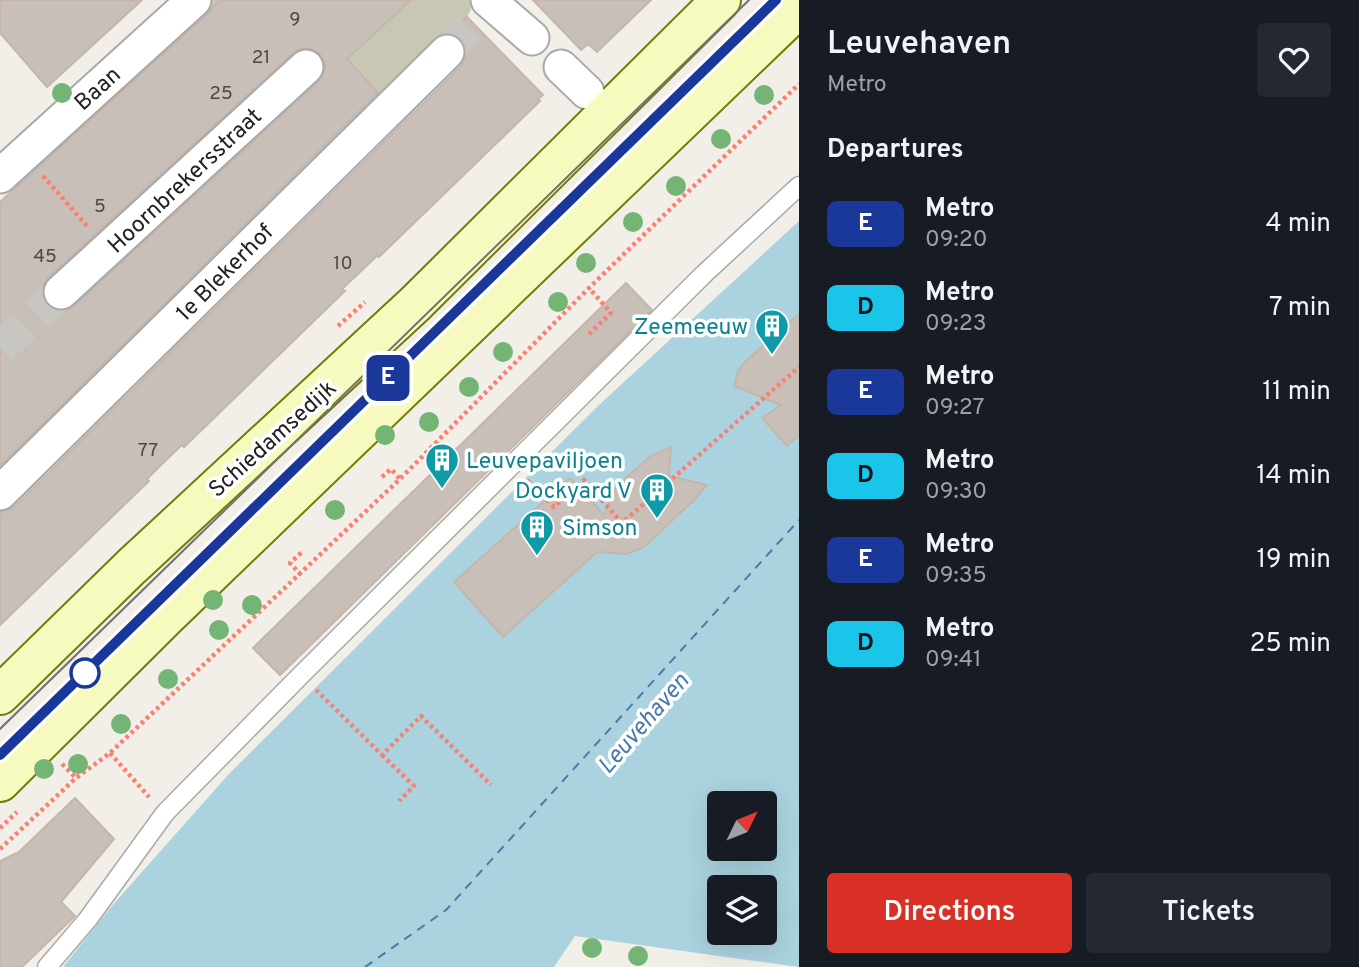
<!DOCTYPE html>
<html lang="en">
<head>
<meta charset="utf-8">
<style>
  body { margin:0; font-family:Overpass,sans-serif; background:#242831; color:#f1f3f6; height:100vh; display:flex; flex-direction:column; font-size:26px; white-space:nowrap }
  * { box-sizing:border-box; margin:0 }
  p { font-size:23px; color:#9ea1a6 }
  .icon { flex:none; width:38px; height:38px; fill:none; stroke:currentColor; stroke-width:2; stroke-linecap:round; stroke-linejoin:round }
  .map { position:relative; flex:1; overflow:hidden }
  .panel { display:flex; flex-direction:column; background:#171b24; width:560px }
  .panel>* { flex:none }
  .badge { padding:0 14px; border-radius:10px; font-size:24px; line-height:46px }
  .needle { width:46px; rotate:47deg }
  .buttons { position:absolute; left:707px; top:791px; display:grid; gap:14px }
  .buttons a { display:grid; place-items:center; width:70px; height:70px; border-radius:7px; background:#171b24; box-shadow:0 7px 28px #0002; font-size:35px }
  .map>.badge { position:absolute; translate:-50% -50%; box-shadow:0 0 0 4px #fff }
  h2 { padding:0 28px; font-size:26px; line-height:63px }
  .round { display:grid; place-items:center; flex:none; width:74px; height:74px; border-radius:7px; background:#242831 }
  .headline { display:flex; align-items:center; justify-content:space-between; height:119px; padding:0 28px }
  h1 { font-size:33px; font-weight:600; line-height:52px }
  .primary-button { display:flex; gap:14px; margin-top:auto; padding:14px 28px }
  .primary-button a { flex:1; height:80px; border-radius:7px; background:#d93025; color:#fff; font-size:28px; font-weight:600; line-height:80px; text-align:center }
  .primary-button a+a { background:#242831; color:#f1f3f6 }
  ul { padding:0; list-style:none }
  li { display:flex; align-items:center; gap:21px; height:84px; padding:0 28px }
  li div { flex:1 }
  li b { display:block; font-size:26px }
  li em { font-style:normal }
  li .badge { min-width:77px; font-weight:700; text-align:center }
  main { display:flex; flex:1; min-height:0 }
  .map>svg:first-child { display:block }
  .construction { fill:#c7c7b4 }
  .water { fill:#aad3df; fill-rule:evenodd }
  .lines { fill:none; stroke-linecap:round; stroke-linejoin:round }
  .ferry { stroke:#4a7aab; stroke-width:2; stroke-dasharray:9 7; stroke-linecap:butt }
  .building { fill:#c7bfb8; stroke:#c4b6ab; stroke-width:2; fill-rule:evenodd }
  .street-tunnel { stroke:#c8c6c1; stroke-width:33; stroke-dasharray:33 17; stroke-linecap:butt }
  .lane-casing { stroke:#a9a9a9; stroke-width:21 }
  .street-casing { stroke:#a9a9a9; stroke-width:37 }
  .secondary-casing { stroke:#707d05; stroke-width:42 }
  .path { stroke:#fa8072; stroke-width:4.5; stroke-dasharray:3.5 3.5; stroke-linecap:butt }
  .lane { stroke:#fff; stroke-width:18 }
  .street { stroke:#fff; stroke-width:33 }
  .secondary { stroke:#f7fabf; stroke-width:38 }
  .tram { stroke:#707070; stroke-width:2 }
  .tree { fill:#74b475 }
  .line-casing { stroke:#fff; stroke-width:16 }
  .line { stroke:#1a389a; stroke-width:10 }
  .stop-dot { fill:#fff; stroke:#1a389a; stroke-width:3.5 }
  .labels { text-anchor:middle; stroke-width:7; stroke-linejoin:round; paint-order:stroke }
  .number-label { font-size:19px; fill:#4b4948 }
  .street-label { font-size:23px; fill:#222; stroke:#fff }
  .culture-label { font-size:23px; fill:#0d838f; stroke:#fff; text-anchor:end }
  .water-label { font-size:24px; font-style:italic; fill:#4a7aab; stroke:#fff }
</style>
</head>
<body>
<main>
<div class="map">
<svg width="799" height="967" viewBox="0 0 799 967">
  <rect width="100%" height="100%" fill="#f2efe9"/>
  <!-- construction -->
  <path class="construction" d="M 202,0 L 476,0 L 467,17 L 382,98 L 346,58 L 312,41 L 110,228 L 38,148 Z"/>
  <!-- water -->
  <path class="water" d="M 799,221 L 799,967 L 575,936 L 554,967 L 63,967 L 110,908 L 228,775 L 599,405 ZM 719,803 L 765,803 L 765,849 L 719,849 ZM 719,887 L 765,887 L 765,933 L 719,933 Z"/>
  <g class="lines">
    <!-- ferry -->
    <path class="ferry" d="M 365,967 L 446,910 L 799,520"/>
  </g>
  <!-- building -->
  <g class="building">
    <path d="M 0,0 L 142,0 L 47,87 L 0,33 Z"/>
    <path d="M 219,0 L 411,0 L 347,59 L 378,93 L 0,466 L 0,202 L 207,14 ZM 301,48 L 311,49 L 321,55 L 325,63 L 324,72 L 319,81 L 74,306 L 65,311 L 55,310 L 47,305 L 42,296 L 43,286 L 48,278 L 293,53 Z"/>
    <path d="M 533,0 L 651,0 L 597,52 L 588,44 L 581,50 Z"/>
    <path d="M 467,17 L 543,95 L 538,99 L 540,101 L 379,257 L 378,255 L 342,289 L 345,291 L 184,447 L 182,445 L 163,463 L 147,479 L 149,481 L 0,625 L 0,512 L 14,507 L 461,66 L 466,56 L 465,47 L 460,38 L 450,33 Z"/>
    <path d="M 626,283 L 652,310 L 280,675 L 253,648 Z"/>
    <path d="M 799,314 L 799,435 L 787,446 L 762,418 L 781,405 L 734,386 L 738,371 L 744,363 Z"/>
    <path d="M 671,447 L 669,476 L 707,485 L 695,499 L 644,547 L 627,554 L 597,552 L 503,637 L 454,582 L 570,478 L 604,515 L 617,485 L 651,456 Z"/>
    <path d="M 75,798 L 114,839 L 61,902 L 75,916 L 22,967 L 0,967 L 0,861 L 19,852 Z"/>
  </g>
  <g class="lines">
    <!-- street-tunnel -->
    <g class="street-tunnel">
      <path d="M 447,52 L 493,4"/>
      <path d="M 0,348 L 61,292"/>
    </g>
    <!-- lane casing -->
    <g class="lane-casing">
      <path id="lane" d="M 47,967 L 88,919 L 165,813 L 301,675 L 704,274 L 799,186"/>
    </g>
    <!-- street casing -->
    <g class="street-casing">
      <g id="street">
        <path d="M 488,0 L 532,38"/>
        <path d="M 561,67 L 587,92"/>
        <path d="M 0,176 L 194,0"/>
        <path d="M 61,292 L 306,67"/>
        <path d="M 0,493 L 447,52"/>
      </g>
    </g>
    <!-- secondary casing -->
    <g class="secondary-casing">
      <g id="secondary">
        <path d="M 0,695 L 131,567 L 415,304 L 721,0"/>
        <path d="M 0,782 L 167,616 L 799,8"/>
      </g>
    </g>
    <!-- path -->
    <g class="path">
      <path d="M 43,176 L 88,227"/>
      <path d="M 338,326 L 365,302"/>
      <path d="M 589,334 L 611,313 L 589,288"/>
      <path d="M 382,477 L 391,469 L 400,479"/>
      <path d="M 527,480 L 554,507 L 584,480 L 622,523 L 799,367"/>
      <path d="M 301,575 L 290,563 L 302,552"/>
      <path d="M 316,690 L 382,755 L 421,716 L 491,785"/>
      <path d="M 110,753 L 149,797"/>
      <path d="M 382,755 L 414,786 L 399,801"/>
      <path d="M 62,764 L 76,778"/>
      <path d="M 0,828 L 17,812"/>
      <path d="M 0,849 L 76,778 L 110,753 L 400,479 L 589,288 L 799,84"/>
    </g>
    <!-- lane -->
    <use href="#lane" class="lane"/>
    <!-- street -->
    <use href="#street" class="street"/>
    <!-- secondary -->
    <use href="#secondary" class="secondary"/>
    <!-- tram -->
    <g class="tram">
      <path d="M 0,729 L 749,0"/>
      <path d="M 0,749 L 674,96 L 769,0"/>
    </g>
  </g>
  <!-- trees -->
  <g class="tree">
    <circle cx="62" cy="93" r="10"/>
    <circle cx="764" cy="95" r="10"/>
    <circle cx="721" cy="139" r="10"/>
    <circle cx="676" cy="186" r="10"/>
    <circle cx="633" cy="222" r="10"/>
    <circle cx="586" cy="263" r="10"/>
    <circle cx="558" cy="302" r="10"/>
    <circle cx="503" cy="352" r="10"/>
    <circle cx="469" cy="387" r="10"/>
    <circle cx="429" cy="422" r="10"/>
    <circle cx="385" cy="435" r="10"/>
    <circle cx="335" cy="510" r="10"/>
    <circle cx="213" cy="600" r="10"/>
    <circle cx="252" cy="605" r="10"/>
    <circle cx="219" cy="630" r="10"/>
    <circle cx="168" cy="679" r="10"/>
    <circle cx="121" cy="724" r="10"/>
    <circle cx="78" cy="764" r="10"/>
    <circle cx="44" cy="769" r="10"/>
    <circle cx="592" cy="948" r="10"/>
    <circle cx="638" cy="956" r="10"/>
  </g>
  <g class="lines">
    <!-- line casing -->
    <g class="line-casing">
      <path id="line" d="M 0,755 L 776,0"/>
    </g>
    <!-- line -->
    <use href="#line" class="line"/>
  </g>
  <!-- icons -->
  <defs>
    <g id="building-pin" transform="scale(1.75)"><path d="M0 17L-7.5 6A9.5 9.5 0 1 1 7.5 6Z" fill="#0f9aa8" stroke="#fff"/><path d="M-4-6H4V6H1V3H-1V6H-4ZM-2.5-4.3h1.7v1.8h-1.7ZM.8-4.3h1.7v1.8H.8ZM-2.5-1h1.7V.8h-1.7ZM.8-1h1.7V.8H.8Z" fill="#fff"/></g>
  </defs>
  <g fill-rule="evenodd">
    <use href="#building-pin" x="772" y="326"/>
    <use href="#building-pin" x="442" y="460"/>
    <use href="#building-pin" x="657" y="490"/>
    <use href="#building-pin" x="537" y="527"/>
  </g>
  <!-- markers -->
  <circle class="stop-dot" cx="85" cy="673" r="14"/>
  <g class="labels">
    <!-- number labels -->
    <g class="number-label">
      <text x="295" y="25">9</text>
      <text x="261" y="63">21</text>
      <text x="221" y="99">25</text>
      <text x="100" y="212">5</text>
      <text x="45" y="262">45</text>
      <text x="343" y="269">10</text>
      <text x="148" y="456">77</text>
    </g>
    <!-- street labels -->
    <g class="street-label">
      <text transform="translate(97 88) rotate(-42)" y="8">Baan</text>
      <text transform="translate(184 180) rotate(-43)" y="8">Hoornbrekersstraat</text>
      <text transform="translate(224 272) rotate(-45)" y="8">1e Blekerhof</text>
      <text transform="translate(272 438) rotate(-42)" y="8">Schiedamsedijk</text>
    </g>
    <!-- culture labels -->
    <g class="culture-label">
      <text x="748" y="334">Zeemeeuw</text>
      <text x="466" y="468" text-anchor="start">Leuvepaviljoen</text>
      <text x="632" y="498">Dockyard V</text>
      <text x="562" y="535" text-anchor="start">Simson</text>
    </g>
    <!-- water labels -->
    <g class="water-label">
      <text transform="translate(643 723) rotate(-49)" y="8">Leuvehaven</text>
    </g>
  </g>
</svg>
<div class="buttons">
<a><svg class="needle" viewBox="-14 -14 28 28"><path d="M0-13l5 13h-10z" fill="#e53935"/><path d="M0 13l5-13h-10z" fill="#9ea1a6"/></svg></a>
<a><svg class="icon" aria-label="layers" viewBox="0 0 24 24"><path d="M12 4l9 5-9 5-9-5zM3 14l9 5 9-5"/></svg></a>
</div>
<b class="badge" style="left:388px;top:378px;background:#1a389a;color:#fff">E</b>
</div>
<section class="panel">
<div class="headline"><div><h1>Leuvehaven</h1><p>Metro</p></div><a class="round"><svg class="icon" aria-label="heart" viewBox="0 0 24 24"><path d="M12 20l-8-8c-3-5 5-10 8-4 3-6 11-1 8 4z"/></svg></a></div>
<h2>Departures</h2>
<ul>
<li><span class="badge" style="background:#1a389a;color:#fff">E</span><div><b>Metro</b><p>09:20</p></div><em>4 min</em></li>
<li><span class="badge" style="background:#1bc5e9;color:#111">D</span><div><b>Metro</b><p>09:23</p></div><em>7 min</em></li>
<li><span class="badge" style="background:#1a389a;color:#fff">E</span><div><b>Metro</b><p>09:27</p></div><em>11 min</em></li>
<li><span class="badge" style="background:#1bc5e9;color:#111">D</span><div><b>Metro</b><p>09:30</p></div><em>14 min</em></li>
<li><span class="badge" style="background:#1a389a;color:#fff">E</span><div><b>Metro</b><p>09:35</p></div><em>19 min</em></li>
<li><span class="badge" style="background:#1bc5e9;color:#111">D</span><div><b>Metro</b><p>09:41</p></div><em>25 min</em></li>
</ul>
<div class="primary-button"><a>Directions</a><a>Tickets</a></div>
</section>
</main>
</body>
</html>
